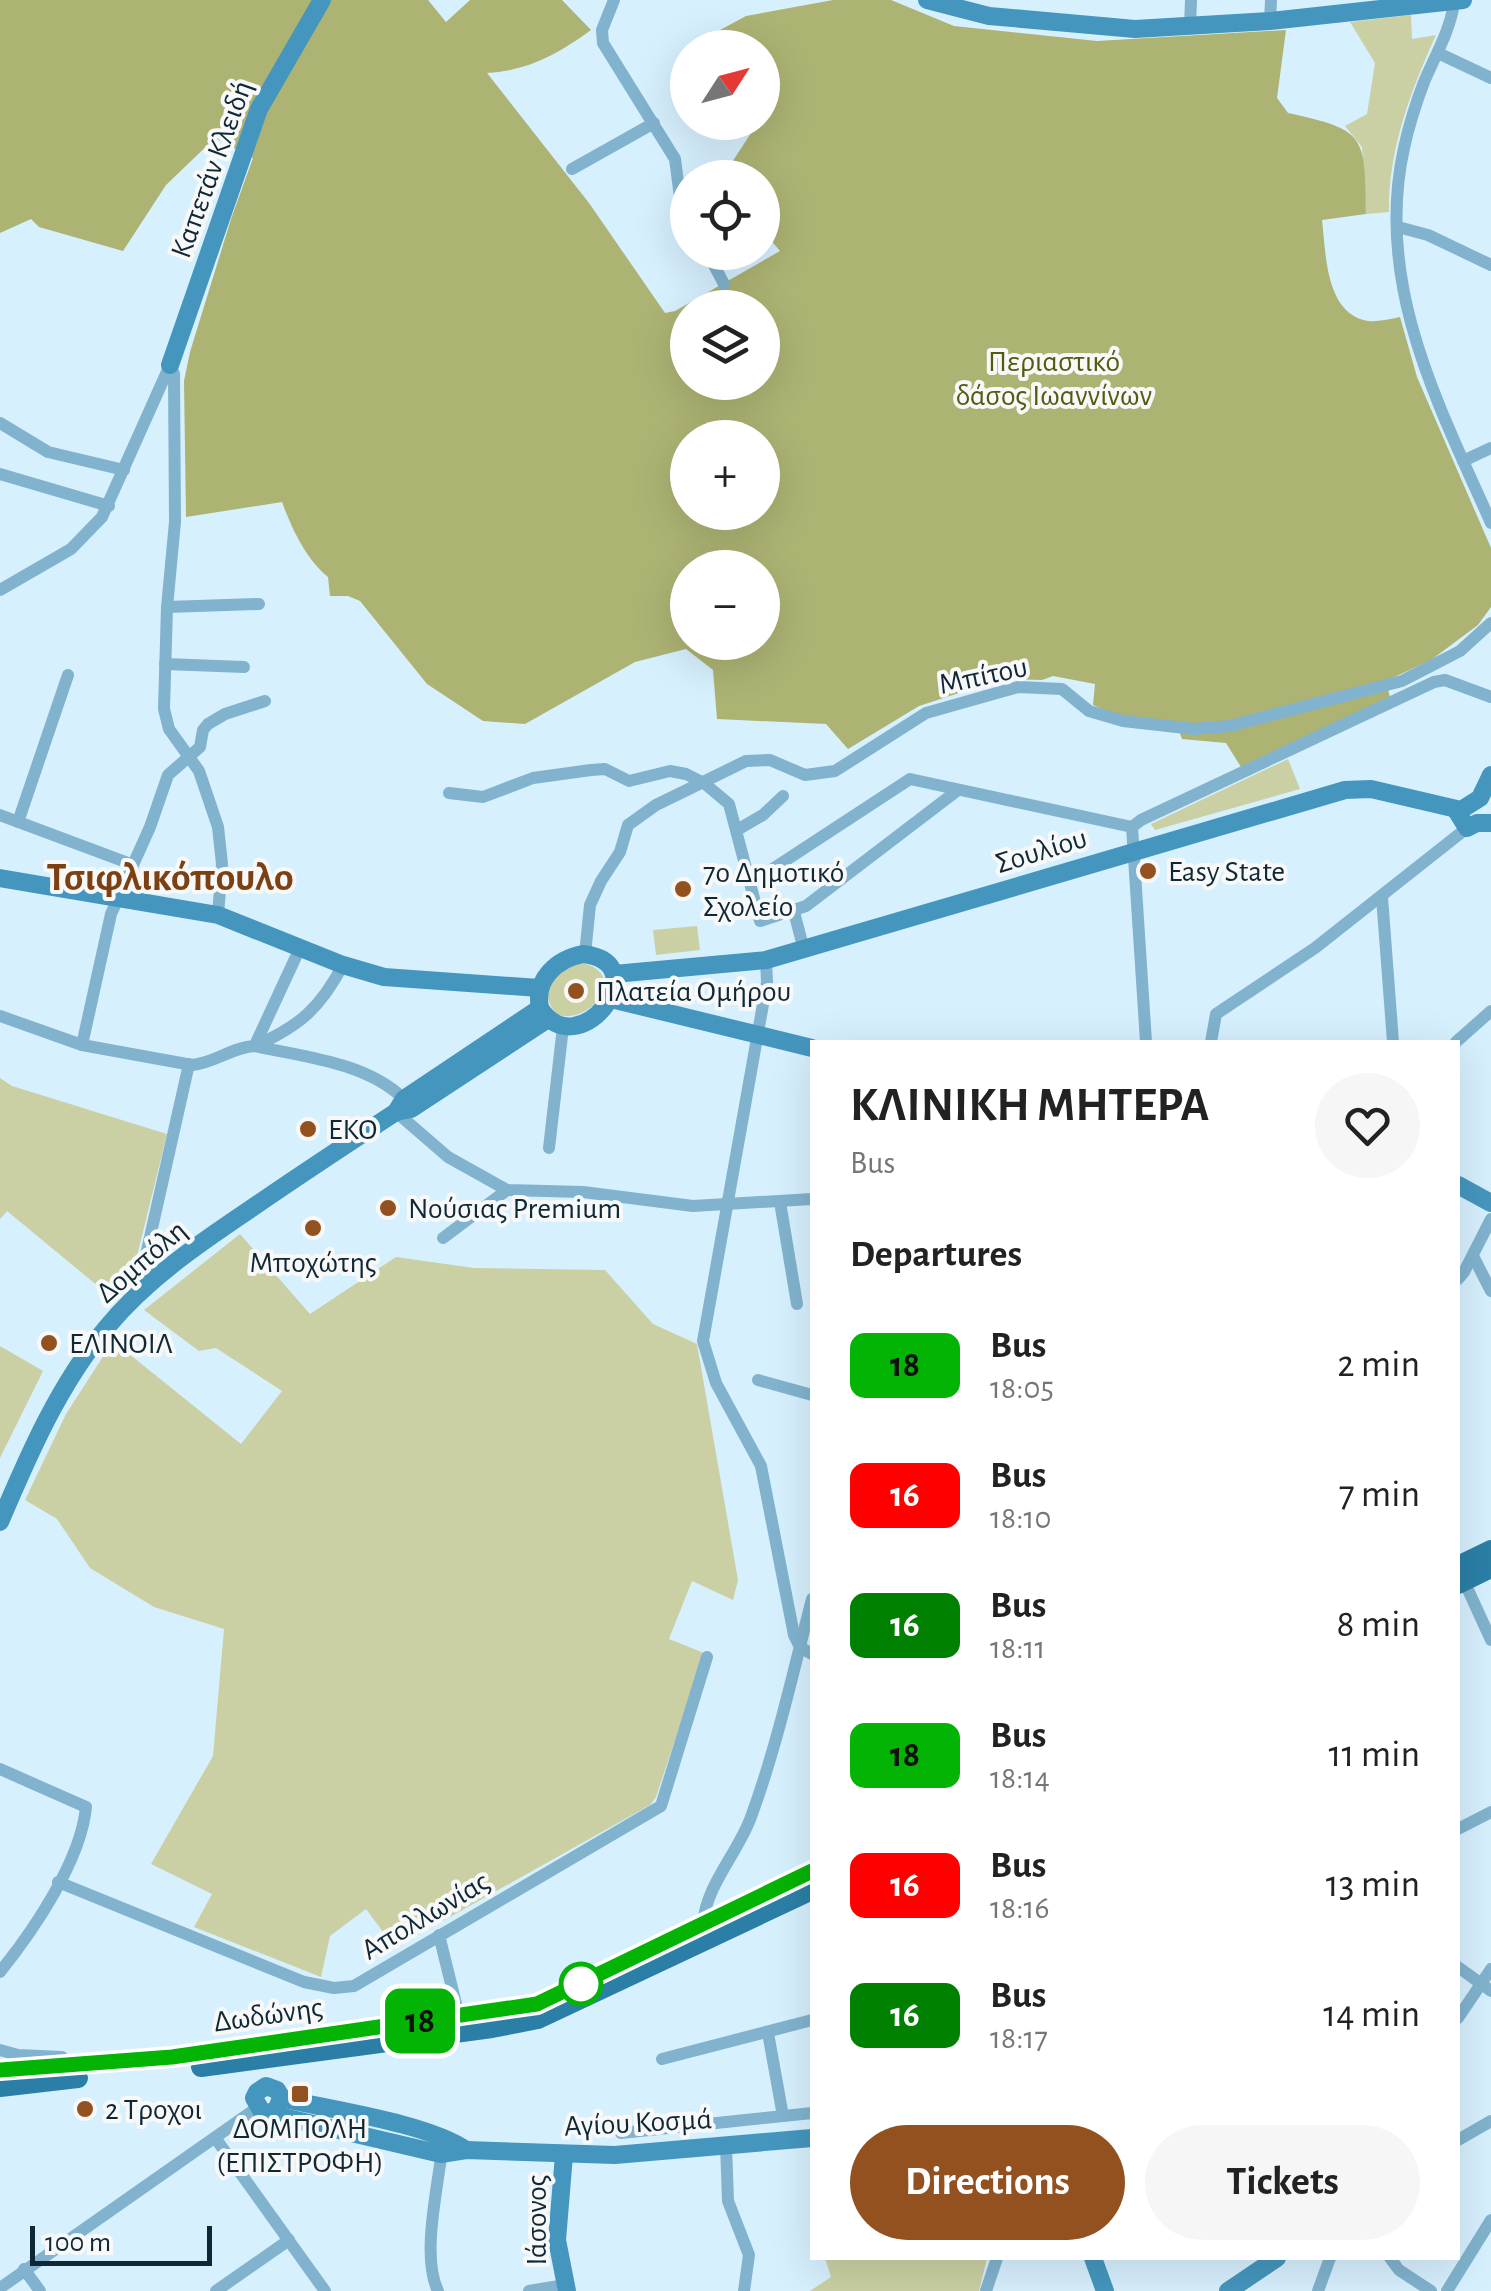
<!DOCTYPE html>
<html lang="en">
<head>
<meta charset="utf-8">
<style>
  body { margin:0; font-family:"Alegreya Sans",sans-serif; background:#f6f6f6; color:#222; height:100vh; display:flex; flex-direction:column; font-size:38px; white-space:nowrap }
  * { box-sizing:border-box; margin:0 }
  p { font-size:32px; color:#767676 }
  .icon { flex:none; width:55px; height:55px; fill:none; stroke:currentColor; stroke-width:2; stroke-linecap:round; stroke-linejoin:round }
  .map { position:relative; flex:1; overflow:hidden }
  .drawer { position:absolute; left:810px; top:1040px; width:650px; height:1220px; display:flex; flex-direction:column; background:#fff; border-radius:0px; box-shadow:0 10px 40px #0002 }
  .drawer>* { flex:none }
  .badge { padding:0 20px; border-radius:15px; font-size:35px; line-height:65px }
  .needle { width:65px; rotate:54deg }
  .tools { position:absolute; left:670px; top:30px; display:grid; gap:20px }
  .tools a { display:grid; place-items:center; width:110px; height:110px; border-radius:50%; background:#fff; box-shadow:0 10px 40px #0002; font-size:50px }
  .scale { position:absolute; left:30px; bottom:25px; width:182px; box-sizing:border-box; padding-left:10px; border:5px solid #0e2835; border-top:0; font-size:28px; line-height:35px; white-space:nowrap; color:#0e2835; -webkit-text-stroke:8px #f8f8f8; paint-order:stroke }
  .map>.badge { position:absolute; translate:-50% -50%; box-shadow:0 0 0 5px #fff }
  h2 { padding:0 40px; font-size:38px; line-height:90px }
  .round { display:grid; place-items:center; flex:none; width:105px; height:105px; border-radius:52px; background:#f6f6f6 }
  .summary { display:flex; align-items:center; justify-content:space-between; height:170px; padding:0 40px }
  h1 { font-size:48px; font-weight:700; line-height:75px }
  .primary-button { display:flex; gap:20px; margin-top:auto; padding:20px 40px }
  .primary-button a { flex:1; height:115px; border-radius:60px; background:#935120; color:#fff; font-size:40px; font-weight:700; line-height:115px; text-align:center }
  .primary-button a+a { background:#f6f6f6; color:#222 }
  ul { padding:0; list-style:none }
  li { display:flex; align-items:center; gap:30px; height:130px; padding:0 40px }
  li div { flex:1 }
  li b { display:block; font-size:38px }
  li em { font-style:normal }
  li .badge { min-width:110px; font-weight:700; text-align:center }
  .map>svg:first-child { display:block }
  .green { fill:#cad0a3 }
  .forest { fill:#adb373; fill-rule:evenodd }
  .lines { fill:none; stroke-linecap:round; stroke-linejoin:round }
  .street { stroke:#81b3ce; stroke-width:12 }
  .secondary { stroke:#4596be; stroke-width:18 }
  .primary { stroke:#2b7fa6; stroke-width:20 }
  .line-casing { stroke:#fff; stroke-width:22 }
  .line { stroke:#04b404; stroke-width:15 }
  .poi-dot { fill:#935120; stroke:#f8f8f8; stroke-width:4 }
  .stop-dot { fill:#fff; stroke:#04b404; stroke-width:5 }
  .labels { text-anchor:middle; stroke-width:8; stroke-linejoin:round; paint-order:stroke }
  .street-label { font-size:30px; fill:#0e2835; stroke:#f8f8f8 }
  .park-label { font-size:30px; fill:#555a0f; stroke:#f8f8f8 }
  .poi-label { font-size:30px; fill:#0e2835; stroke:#f8f8f8; text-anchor:start }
  .district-label { font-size:40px; font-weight:bold; fill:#7c4113; stroke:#f8f8f8 }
</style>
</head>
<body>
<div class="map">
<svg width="1491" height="2291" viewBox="0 0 1491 2291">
  <rect width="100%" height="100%" fill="#d7f0fe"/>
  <!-- green -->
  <g class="green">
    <path d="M 1411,15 L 1412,39 L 1436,35 C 1411,90 1388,150 1389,212 L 1366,214 L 1362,147 L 1345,126 L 1367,114 L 1375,63 L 1350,22 Z"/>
    <path d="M 1288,759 L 1300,789 L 1155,830 L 1151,824 Z"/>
    <path d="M 697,926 L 700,950 L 656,955 L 653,930 Z"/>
    <path d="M 580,963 C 596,965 605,973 606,990 C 594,1007 579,1020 557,1015 C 535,987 553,974 580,963 Z"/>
    <path d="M 0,1078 L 12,1086 L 167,1134 L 136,1260 L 104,1291 L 7,1211 L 0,1219 Z"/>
    <path d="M 240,1234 L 310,1314 L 396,1257 L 474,1268 L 605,1270 L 653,1324 L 697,1344 L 738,1580 L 733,1600 L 692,1581 L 669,1639 L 704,1653 L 656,1797 L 650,1805 L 441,1922 L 432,1918 L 395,1948 L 366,1909 L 330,1936 L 321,1977 L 194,1927 L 212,1894 L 151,1864 L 213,1756 L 224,1629 L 154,1607 L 90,1568 L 57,1519 L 25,1500 L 66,1414 L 113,1341 L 241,1444 L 282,1391 L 216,1348 L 199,1351 L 144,1310 Z"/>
    <path d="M 0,1346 L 43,1371 L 0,1458 Z"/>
    <path d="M 825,2258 L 987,2258 L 979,2291 L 810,2291 L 831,2277 Z"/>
  </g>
  <!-- forest -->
  <path class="forest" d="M 0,0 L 428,0 L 446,22 L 470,0 L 562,0 L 591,30 C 558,54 527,71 487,73 L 589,203 L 665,313 L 675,311 L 780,251 L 763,231 L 762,178 L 730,177 L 727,170 L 751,133 L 748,123 L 762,122 L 762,48 L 725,47 L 720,30 L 746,16 L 833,0 L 891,0 L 954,26 L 1097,41 L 1286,30 L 1277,98 L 1288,113 C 1366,130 1365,135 1366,214 L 1322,220 C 1326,253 1325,314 1368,321 C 1378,322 1390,319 1400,317 L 1417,377 L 1491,548 L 1491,607 L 1478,625 L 1431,660 L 1386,681 L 1390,697 L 1241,767 L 1226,743 L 1182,739 L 1177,725 L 1118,716 L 1093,705 L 1095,684 L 1053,676 L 1042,680 L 1002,679 L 919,706 L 848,749 L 826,724 L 717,719 L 713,670 L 686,649 L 635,662 L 525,724 L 483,721 L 427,684 L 360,601 L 348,596 L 330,596 L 328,577 C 306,559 292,529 282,502 L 186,517 L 184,381 L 190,352 L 231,219 L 253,158 L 215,138 L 166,185 L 123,251 L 39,227 L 31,219 L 0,233 ZM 688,308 L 762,308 L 762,382 L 688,382 ZM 688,438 L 762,438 L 762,512 L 688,512 ZM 688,568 L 762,568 L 762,642 L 688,642 Z"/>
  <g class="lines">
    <!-- street -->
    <g class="street">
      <path d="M 614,0 L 602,30 L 603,43 L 675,159 L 680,197 L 688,216"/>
      <path d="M 1454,3 C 1450,31 1435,56 1424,82 C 1416,103 1409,125 1404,148 C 1374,283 1438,404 1491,523"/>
      <path d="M 1270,21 L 1271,0"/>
      <path d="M 1190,27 L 1191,0"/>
      <path d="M 1438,53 L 1491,78"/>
      <path d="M 572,169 L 654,123"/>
      <path d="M 1398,227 L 1428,235 L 1491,265"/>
      <path d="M 707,252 L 724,284"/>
      <path d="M 170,365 L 174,374 L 175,522 L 167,607 L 164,709 L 169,729 L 199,771 L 218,827 L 222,864 L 218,915"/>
      <path d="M 0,423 L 48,452 L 124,470"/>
      <path d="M 1463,461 L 1491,448"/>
      <path d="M 0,474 L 109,506"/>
      <path d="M 0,590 L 71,549 L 102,517 L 170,365"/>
      <path d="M 167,607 L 259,604"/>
      <path d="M 165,664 L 244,667"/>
      <path d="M 449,793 L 483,797 L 533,778 L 591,770 L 605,769 L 629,781 L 670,771 L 686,774 L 704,783 L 729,804 L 760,921 L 806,906 L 958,790"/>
      <path d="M 0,815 L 131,864"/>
      <path d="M 18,822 L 68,675"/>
      <path d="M 1132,827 L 1141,820 L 1434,682 L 1445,680 L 1491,697"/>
      <path d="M 737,830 L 763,815 L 783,796"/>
      <path d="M 751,883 L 910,779 L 1132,827 L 1146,1042"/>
      <path d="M 1382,897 L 1393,1042"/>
      <path d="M 794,912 L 804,950"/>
      <path d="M 585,954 L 590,905 L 601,881 L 620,852 L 628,825 L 656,805 L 746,761 L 770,760 L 805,775 L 835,771 L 926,713 L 1018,687 L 1062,689 L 1089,711 L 1123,721 L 1194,729 L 1230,726 L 1402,681 L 1460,651 L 1491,623"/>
      <path d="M 766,960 L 767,982 L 703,1341 L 716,1383 L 761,1466 L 794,1635 L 800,1647 L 812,1654"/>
      <path d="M 0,1016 L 82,1045 L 192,1065 C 215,1063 232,1047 255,1046 C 304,1057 366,1062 404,1099"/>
      <path d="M 1211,1042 L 1216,1014 L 1315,948 L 1467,828"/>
      <path d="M 1456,1042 L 1491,1011"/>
      <path d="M 82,1045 L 111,914 L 150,827 L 168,775 L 200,747 L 203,730 L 208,724 L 225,714 L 265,701"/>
      <path d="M 255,1045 L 300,948"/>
      <path d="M 255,1046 C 300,1026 320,1008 343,965"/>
      <path d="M 396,1112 L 448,1157 L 507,1190 L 583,1192 L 693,1206 L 812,1199"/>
      <path d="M 549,1148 L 563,1027"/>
      <path d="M 780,1202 L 797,1304"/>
      <path d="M 443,1238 L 507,1190"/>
      <path d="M 1473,1256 L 1491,1291"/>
      <path d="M 1458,1279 L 1464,1272 L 1491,1219"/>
      <path d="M 150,1282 L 146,1255 L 189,1064"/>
      <path d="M 758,1380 L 812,1395"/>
      <path d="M 1464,1581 L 1491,1640"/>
      <path d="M 0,1769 L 86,1807 C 81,1861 33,1931 0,1972"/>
      <path d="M 1458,1829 L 1491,1812"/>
      <path d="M 58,1882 L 304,1982 L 334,1988 L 354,1986 L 661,1806 L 707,1657"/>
      <path d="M 703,1924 C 706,1885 738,1853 751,1817 C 777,1746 793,1672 812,1599"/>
      <path d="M 439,1935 L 459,2016"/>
      <path d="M 1458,1967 L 1491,1991"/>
      <path d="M 1458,2018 L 1491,1969"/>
      <path d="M 768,2033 L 783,2116"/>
      <path d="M 0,2050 L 18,2055 L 62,2057"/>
      <path d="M 662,2059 L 812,2020"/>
      <path d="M 621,2133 L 812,2113"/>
      <path d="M 216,2139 L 325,2291"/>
      <path d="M 1458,2140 L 1491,2121"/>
      <path d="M 726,2145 L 728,2201 L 749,2255 L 744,2291"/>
      <path d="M 1390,2258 L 1399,2270 L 1431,2291"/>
      <path d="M 24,2269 L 40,2291"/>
      <path d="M 0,2288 L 257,2108"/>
      <path d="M 216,2291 L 289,2240"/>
      <path d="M 438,2291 C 421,2256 438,2188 442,2149"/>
      <path d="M 529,2291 L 565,2285"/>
      <path d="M 986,2291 L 997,2258"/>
      <path d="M 1318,2291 L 1330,2258"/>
      <path d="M 1447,2291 L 1491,2220"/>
    </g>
    <!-- secondary -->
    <g class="secondary">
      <path d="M 927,0 L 989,16 L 1135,29 L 1270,21 L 1463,0"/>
      <path d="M 170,365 L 259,109 L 322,0"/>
      <path d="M 1456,810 L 1467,828 L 1477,823 L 1491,823"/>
      <path d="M 0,878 L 218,915 L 343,965 L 384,977 L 539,988"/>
      <path d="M 583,954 C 660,963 577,1068 540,1008 C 534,979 557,959 583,954 Z"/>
      <path d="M 614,974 L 766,960 L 1345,790 L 1371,789 L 1461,810 L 1480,798 L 1491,775"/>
      <path d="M 611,999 L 812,1048"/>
      <path d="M 396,1112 L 411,1109 L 548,1019"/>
      <path d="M 1458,1185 L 1491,1203"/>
      <path d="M 0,1522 C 29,1454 59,1384 107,1327 C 147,1279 197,1245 249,1210 C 297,1177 347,1144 396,1112 L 404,1099 L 540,1008"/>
      <path d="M 281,2098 C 331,2110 427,2123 466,2150"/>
      <path d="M 269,2113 L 277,2109 L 281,2097 L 277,2090 L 266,2086 L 257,2092 L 254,2098 L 262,2112 L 441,2154 L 466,2150 L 615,2155 L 812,2138"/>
      <path d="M 564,2155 L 557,2240 L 567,2291"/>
      <path d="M 1093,2258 L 1105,2291"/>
      <path d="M 1228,2291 L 1277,2258"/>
    </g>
    <!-- primary -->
    <g class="primary">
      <path d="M 1458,1566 L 1491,1550"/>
      <path d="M 1458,1584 L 1491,1568"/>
      <path d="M 201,2067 L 492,2028 L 538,2019 L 812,1890"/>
      <path d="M 0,2070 L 172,2057 L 537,2004 L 812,1871"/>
      <path d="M 0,2087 L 78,2078"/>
    </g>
  </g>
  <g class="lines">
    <!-- line casing -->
    <g class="line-casing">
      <path id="line" d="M 0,2070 L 172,2057 L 537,2004 L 812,1871"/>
    </g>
    <!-- line -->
    <use href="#line" class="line"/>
  </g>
  <!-- markers -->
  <g class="poi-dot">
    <circle cx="1148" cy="871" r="10"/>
    <circle cx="683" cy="889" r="10"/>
    <circle cx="576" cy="991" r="10"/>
    <circle cx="308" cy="1129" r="10"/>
    <circle cx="388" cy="1208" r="10"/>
    <circle cx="313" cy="1228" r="10"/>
    <circle cx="49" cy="1343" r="10"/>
    <rect x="290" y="2084" width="20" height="20" rx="5"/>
    <circle cx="85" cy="2109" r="10"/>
  </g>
  <circle class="stop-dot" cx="581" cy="1984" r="20"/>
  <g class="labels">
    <!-- street labels -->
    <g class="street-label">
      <text transform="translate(211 169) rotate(-70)" y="10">Καπετάν Κλειδή</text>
      <text transform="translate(983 675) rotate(-12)" y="10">Μπίτου</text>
      <text transform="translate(1041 850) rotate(-17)" y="10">Σουλίου</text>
      <text transform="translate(141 1261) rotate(-41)" y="10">Δομπόλη</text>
      <text transform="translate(425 1915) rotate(-31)" y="10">Απολλωνίας</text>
      <text transform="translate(268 2014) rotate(-8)" y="10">Δωδώνης</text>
      <text transform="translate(638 2122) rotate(-3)" y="10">Αγίου Κοσμά</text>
      <text transform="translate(536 2220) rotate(-90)" y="10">Ιάσονος</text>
    </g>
    <!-- park labels -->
    <g class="park-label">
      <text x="1054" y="371">Περιαστικό<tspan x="1054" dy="34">δάσος Ιωαννίνων</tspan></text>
    </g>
    <!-- poi labels -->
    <g class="poi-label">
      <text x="1168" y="881">Easy State</text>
      <text x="703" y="882">7ο Δημοτικό<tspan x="703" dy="34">Σχολείο</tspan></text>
      <text x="596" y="1001">Πλατεία Ομήρου</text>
      <text x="328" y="1139">EKO</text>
      <text x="408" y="1218">Νούσιας Premium</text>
      <text x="313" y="1272" text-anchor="middle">Μποχώτης</text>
      <text x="69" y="1353">ΕΛΙΝΟΙΛ</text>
      <text x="105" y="2119">2 Τροχοι</text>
      <text x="300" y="2138" text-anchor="middle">ΔΟΜΠΟΛΗ<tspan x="300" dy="34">(ΕΠΙΣΤΡΟΦΗ)</tspan></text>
    </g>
    <!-- district labels -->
    <g class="district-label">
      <text x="170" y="890">Τσιφλικόπουλο</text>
    </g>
  </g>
</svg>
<div class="tools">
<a><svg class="needle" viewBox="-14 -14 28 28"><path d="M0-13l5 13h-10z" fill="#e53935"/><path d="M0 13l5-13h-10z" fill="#767676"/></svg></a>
<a><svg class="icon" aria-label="locate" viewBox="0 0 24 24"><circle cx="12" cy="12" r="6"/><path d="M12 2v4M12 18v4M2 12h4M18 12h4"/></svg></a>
<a><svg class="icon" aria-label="layers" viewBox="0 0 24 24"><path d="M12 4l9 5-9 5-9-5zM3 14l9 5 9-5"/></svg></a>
<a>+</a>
<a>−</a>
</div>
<div class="scale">100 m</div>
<b class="badge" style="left:420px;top:2021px;background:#04b404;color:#111">18</b>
<section class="drawer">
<div class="summary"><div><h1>ΚΛΙΝΙΚΗ ΜΗΤΕΡΑ</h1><p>Bus</p></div><a class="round"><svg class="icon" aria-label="heart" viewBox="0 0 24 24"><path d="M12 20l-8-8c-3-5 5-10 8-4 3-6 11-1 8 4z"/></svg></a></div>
<h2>Departures</h2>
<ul>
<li><span class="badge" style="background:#04b404;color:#111">18</span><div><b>Bus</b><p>18:05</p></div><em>2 min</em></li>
<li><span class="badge" style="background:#f00;color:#fff">16</span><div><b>Bus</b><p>18:10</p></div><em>7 min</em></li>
<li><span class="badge" style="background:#008000;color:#fff">16</span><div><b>Bus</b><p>18:11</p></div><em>8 min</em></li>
<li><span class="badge" style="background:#04b404;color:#111">18</span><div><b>Bus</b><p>18:14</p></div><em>11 min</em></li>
<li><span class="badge" style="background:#f00;color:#fff">16</span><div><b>Bus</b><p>18:16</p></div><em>13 min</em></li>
<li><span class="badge" style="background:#008000;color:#fff">16</span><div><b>Bus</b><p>18:17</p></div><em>14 min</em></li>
</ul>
<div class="primary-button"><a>Directions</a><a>Tickets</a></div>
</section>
</div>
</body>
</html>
